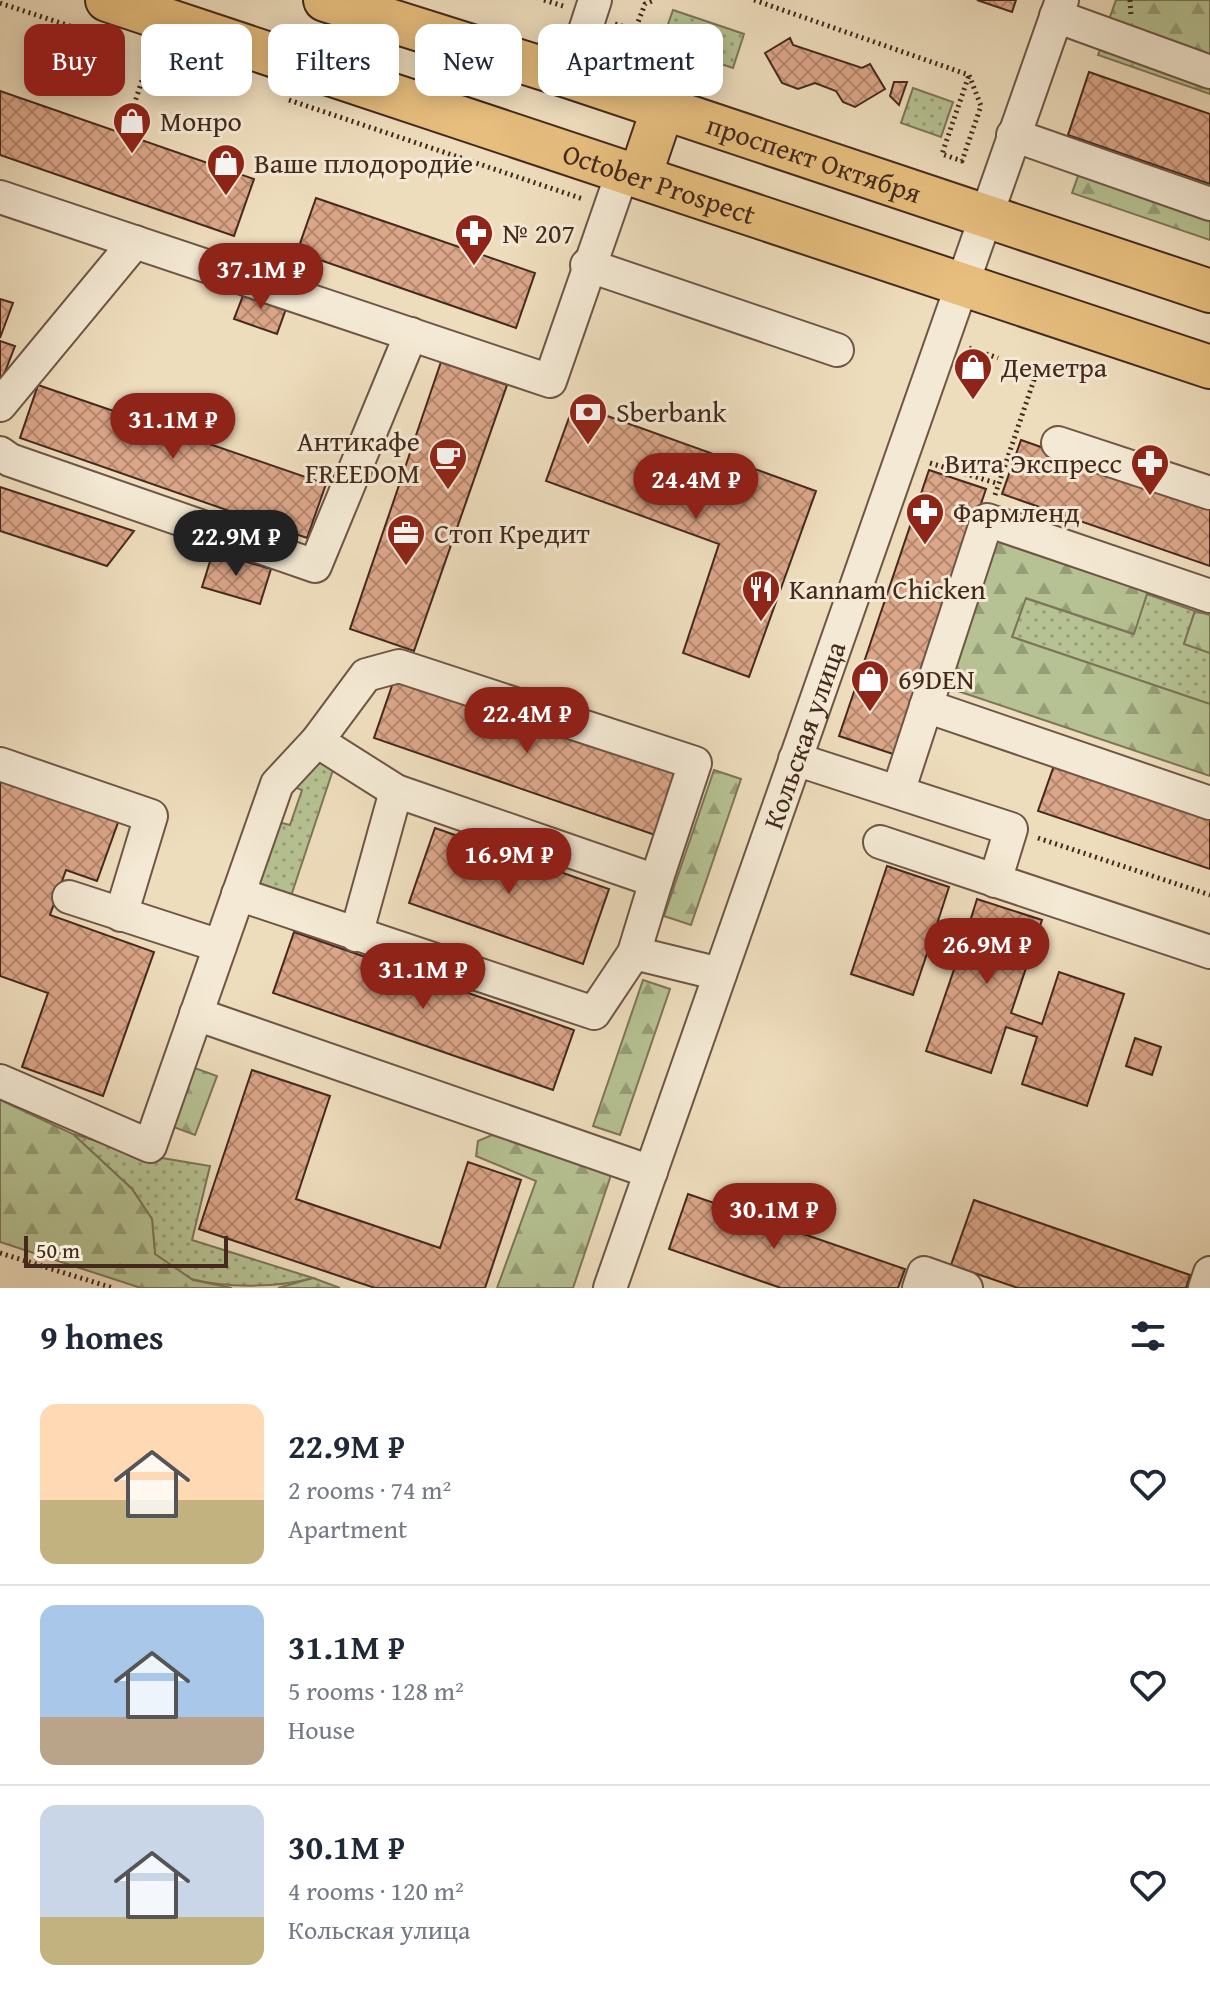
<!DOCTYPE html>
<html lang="en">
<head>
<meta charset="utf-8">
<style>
	:root { --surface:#fff; --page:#f2f2f3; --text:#1f2937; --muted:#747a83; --line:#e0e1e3; --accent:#8f2418 }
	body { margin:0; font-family:"Gentium Book Plus",serif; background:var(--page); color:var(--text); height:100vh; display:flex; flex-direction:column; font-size:30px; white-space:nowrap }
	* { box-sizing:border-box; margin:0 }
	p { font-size:26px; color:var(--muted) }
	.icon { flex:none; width:44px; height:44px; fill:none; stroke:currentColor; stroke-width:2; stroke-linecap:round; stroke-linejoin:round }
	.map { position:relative; height:1288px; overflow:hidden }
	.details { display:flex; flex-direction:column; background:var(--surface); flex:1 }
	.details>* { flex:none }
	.banner { position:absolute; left:24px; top:24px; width:800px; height:72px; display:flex; gap:16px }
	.scale { position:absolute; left:24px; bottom:20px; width:204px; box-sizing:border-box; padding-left:8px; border:4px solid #44291d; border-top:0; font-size:22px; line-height:28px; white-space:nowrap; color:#44291d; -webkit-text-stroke:6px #f4e9d4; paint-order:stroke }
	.price { position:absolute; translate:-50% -68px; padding:0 18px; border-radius:28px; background:var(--accent); color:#fff; font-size:26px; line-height:52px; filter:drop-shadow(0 2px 4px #0008) }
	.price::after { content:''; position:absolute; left:50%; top:48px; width:24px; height:18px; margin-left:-12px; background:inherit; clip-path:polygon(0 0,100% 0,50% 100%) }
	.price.selected { background:#222; color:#fff }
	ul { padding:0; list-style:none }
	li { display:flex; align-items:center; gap:24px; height:200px; padding:0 40px }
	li+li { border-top:2px solid var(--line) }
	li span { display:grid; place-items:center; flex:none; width:224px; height:160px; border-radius:16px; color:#555 }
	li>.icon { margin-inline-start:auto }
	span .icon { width:96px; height:96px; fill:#fffc; stroke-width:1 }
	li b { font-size:34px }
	h2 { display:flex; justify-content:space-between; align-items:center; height:96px; padding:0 40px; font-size:34px }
	.tag { padding:0 28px; border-radius:16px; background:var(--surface); box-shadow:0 4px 20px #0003; font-size:28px; line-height:72px }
	.tag.selected { background:var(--accent); color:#fff }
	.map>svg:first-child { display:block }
</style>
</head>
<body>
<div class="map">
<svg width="1210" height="1288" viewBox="0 0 1210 1288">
	<defs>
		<pattern id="grass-dots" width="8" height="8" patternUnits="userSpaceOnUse" patternTransform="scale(2)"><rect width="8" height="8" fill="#b6c293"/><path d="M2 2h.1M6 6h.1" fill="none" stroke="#969e77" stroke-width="1.8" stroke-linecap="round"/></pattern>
		<pattern id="forest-firs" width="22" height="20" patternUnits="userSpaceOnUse" patternTransform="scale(2)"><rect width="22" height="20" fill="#b6c293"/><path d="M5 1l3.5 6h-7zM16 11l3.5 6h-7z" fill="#969e77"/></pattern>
		<pattern id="building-cross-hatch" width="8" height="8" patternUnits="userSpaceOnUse" patternTransform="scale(2)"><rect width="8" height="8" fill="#dca689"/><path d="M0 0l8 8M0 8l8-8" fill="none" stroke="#b4876f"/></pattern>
	</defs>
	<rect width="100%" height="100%" fill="#eeddbd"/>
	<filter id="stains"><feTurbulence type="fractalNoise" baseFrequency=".0025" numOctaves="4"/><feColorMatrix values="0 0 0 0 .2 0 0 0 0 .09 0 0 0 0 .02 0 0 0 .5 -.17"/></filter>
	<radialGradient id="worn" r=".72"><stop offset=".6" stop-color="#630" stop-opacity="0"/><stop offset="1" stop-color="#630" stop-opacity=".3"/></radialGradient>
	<path fill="url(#grass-dots)" stroke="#7d7658" stroke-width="2" d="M673 10 744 34 733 68 661 44Z
		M913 88 953 102 941 137 901 123Z
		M1147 594 1195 611 1184 644 1210 653V704L1012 637 1025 598 1133 634Z
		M312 760 334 767 291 896 253 883 274 821 290 825 302 790 286 784Z
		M73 1134 144 1155 210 1166 192 1240 313 1278C277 1288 226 1288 191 1279 178 1272 166 1262 155 1254L152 1219 132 1189Z"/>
	<path fill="url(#forest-firs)" stroke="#7d7658" stroke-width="2" d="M1116 0H1210V68L1105 31Z
		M1105 38 1210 76V94L1098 55Z
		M1083 162 1210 207V240L1072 193Z
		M995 541 1145 591 1147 594 1134 634 1026 598 1012 637 1210 704V776L946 687Z
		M1195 611 1210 615V653L1184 644Z
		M714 770 741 779 691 925 664 916Z
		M643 980 670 989 620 1135 593 1126Z
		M189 1066 217 1076 195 1135 168 1125Z
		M0 1100 73 1134 132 1189 152 1219 155 1254 193 1280 232 1288H141L0 1242Z
		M492 1135 611 1175 573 1288H497L536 1181 476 1156 478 1141Z
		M313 1278 340 1288H278Z"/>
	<path fill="url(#building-cross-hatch)" stroke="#44291d" stroke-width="2" d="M977 0H1016L1012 12Z
		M790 38 793 45 862 68 870 64 885 89 855 107 843 102 836 91 815 83 798 89 782 83 765 53Z
		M1089 72 1210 114V184L1068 135Z
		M894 82H907L899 105 890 96Z
		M0 91 254 179 234 236 0 155Z
		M316 198 535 273 516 328 297 252Z
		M246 288 288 303 277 334 234 319Z
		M0 299 13 303 0 338Z
		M0 341 15 346 1 382H0Z
		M441 362 507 385 414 651 350 629Z
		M38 385 326 484 307 538 20 438Z
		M574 404 816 491 749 677 683 653 719 544 546 481Z
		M1021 440 1210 506V566L1002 494Z
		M929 470 986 489 896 755 839 736Z
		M0 487 134 531 107 566 0 531Z
		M213 552 271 569 260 604 202 587Z
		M396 674 679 772 658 836 374 738Z
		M1057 757 1210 809V869L1038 811Z
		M0 774 120 817 97 881 66 870 50 915 154 952 103 1096 22 1067 48 993 0 976Z
		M435 828 609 889 583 964 409 903Z
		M887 866 949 887 937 924 966 934 977 899 1042 920 1011 1013 1042 1024 1059 972 1124 994 1087 1106 1022 1084 1037 1037 1006 1027 991 1073 926 1051 960 952 931 942 913 995 851 974Z
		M294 932 574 1030 553 1090 273 993Z
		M1135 1038 1161 1047 1152 1075 1126 1066Z
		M252 1070 330 1096 296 1199 440 1248 468 1162 521 1180 485 1288H375L199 1229Z
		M688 1194 905 1269 898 1288H781L669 1249Z
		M974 1200 1190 1275 1186 1288H1018L951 1265Z"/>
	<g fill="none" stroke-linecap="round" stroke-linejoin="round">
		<defs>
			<g id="minor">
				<path d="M1056 16 1210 72"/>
				<path d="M570 77 595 0"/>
				<path d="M1013 135 1210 204"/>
				<path d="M0 197 550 381 623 171"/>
				<path d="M587 265 837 350"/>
				<path d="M0 405 135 242"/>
				<path d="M1058 443 1210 493"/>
				<path d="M0 453 10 460 315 566 411 334"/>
				<path d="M926 706 1210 803"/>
				<path d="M795 759 1011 829 995 881"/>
				<path d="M0 764 151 816 121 915"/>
				<path d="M898 792 987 520 1210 596"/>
				<path d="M880 842 1210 952"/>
				<path d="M238 894 594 1013 634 953 656 881 396 791 317 741"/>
				<path d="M69 897 220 946"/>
				<path d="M356 935 396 791"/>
				<path d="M634 953 720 974"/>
				<path d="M196 1014 651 1172"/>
				<path d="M0 1081 150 1146 277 784 317 741 366 675 399 666 695 763 656 881"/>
				<path id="s1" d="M610 1288 1062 0"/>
				<path d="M919 1288 924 1273 966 1288"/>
				<path d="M1205 1288 1210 1273"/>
			</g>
			<g id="major">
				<path id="s2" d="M107 0 1210 367"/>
				<path id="s3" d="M325 0 570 77 1210 291"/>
				<path d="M640 176 663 108"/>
			</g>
		</defs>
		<use href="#minor" stroke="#6e5645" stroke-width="36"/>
		<use href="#major" stroke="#44291d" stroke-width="46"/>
		<path stroke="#44291d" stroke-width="5" stroke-dasharray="2 4" stroke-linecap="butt" d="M544 0 563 6
			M754 0 969 75 981 106 962 161 942 154 969 75
			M1130 0 1131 15
			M0 3 94 34
			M615 24 635 30 645 4 654 0
			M289 100 583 199
			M132 111 151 53
			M969 348 998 358
			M930 463 999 484
			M995 495 1037 371
			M1038 838 1210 895
			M0 1253 113 1288"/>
		<use href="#minor" stroke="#f4e9d4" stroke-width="32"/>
		<use href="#major" stroke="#e7be7e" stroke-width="42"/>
	</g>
	<defs>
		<symbol id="shop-pin" viewBox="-11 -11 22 30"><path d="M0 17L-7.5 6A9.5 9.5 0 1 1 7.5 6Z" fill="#8f2418" stroke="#f4e9d4"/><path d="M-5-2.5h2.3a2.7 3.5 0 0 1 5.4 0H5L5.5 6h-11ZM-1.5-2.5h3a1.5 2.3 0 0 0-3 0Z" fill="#fff"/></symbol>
		<symbol id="pharmacy-pin" viewBox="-11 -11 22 30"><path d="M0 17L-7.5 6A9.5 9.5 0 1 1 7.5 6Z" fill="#8f2418" stroke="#f4e9d4"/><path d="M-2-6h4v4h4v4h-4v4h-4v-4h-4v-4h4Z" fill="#fff"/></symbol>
		<symbol id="bank-pin" viewBox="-11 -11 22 30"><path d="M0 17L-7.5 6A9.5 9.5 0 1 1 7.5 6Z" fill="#8f2418" stroke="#f4e9d4"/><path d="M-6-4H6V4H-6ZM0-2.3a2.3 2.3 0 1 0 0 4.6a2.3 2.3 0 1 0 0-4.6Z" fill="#fff"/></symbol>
		<symbol id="cafe-pin" viewBox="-11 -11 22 30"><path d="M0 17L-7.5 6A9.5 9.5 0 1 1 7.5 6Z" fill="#8f2418" stroke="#f4e9d4"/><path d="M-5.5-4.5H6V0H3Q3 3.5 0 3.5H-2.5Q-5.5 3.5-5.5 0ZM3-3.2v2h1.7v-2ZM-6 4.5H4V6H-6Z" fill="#fff"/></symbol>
		<symbol id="office-pin" viewBox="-11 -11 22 30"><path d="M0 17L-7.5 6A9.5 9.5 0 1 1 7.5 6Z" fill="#8f2418" stroke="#f4e9d4"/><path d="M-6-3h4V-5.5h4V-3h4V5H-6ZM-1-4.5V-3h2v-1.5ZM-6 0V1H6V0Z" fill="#fff"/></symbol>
		<symbol id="restaurant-pin" viewBox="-11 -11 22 30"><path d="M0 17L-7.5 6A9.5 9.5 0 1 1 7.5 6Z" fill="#8f2418" stroke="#f4e9d4"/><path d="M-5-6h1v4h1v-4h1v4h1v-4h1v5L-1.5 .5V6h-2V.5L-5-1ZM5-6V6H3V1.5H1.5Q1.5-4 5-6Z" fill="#fff"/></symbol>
	</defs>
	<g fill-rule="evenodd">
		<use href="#shop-pin" x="110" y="99" width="44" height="60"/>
		<use href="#shop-pin" x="204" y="141" width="44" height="60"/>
		<use href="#pharmacy-pin" x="452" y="211" width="44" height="60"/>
		<use href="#shop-pin" x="951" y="345" width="44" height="60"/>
		<use href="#bank-pin" x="566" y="390" width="44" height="60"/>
		<use href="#cafe-pin" x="426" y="435" width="44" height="60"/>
		<use href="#pharmacy-pin" x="1128" y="441" width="44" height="60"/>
		<use href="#pharmacy-pin" x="903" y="490" width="44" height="60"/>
		<use href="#office-pin" x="384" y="511" width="44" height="60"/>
		<use href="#restaurant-pin" x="739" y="567" width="44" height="60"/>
		<use href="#shop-pin" x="848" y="657" width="44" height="60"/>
	</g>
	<g text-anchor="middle" stroke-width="6" stroke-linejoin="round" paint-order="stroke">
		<g font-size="28" fill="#44291d" stroke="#f4e9d4" text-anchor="start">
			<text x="160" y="131">Монро</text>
			<text x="254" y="173">Ваше плодородие</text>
			<text x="502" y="243">№ 207</text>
			<text x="1001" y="377">Деметра</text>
			<text x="616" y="422">Sberbank</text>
			<text x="420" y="451" text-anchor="end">Антикафе<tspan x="420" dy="32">FREEDOM</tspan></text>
			<text x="1122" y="473" text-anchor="end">Вита Экспресс</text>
			<text x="953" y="522">Фармленд</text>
			<text x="434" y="543">Стоп Кредит</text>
			<text x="789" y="599">Kannam Chicken</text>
			<text x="898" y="689">69DEN</text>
		</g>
		<g font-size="28" fill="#44291d" stroke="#f4e9d4">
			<text dy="10" stroke="none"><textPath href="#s3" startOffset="514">проспект Октября</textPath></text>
			<text dy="10" stroke="none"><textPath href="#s2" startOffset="582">October Prospect</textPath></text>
			<text dy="10" stroke="none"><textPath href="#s1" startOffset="586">Кольская улица</textPath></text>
		</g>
	</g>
	<rect width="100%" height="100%" filter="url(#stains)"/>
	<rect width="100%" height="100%" fill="url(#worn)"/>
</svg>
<div class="scale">50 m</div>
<b class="price" style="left:261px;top:311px">37.1M ₽</b>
<b class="price" style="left:173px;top:461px">31.1M ₽</b>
<b class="price" style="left:696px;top:521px">24.4M ₽</b>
<b class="price selected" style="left:236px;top:578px">22.9M ₽</b>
<b class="price" style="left:527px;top:755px">22.4M ₽</b>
<b class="price" style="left:509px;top:896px">16.9M ₽</b>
<b class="price" style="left:987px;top:986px">26.9M ₽</b>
<b class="price" style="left:423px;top:1011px">31.1M ₽</b>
<b class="price" style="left:774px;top:1251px">30.1M ₽</b>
<div class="banner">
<a class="tag selected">Buy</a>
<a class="tag">Rent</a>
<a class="tag">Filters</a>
<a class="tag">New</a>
<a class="tag">Apartment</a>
</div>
</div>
<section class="details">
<h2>9 homes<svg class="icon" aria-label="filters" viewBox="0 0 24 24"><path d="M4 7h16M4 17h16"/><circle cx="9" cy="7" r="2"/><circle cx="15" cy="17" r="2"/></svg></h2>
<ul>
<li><span style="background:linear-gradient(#ffd9b3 60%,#c2b280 0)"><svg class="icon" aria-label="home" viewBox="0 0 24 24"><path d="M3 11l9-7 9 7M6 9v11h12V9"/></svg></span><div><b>22.9M ₽</b><p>2 rooms · 74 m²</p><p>Apartment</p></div><svg class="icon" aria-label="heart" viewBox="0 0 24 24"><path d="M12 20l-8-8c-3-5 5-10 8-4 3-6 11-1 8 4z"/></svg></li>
<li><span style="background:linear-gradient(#a9c7e8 70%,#b9a48a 0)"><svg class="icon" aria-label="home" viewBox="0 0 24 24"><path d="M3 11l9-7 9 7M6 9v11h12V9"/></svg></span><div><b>31.1M ₽</b><p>5 rooms · 128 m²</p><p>House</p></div><svg class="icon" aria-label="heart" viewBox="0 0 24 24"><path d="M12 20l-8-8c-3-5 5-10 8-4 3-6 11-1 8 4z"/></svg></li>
<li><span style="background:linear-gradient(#c9d6e8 70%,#c2b280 0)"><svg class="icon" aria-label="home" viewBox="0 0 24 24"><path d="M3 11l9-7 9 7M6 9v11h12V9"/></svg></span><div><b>30.1M ₽</b><p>4 rooms · 120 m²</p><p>Кольская улица</p></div><svg class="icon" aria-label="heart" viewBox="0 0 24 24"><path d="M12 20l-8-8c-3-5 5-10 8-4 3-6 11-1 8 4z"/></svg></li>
</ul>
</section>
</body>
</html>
